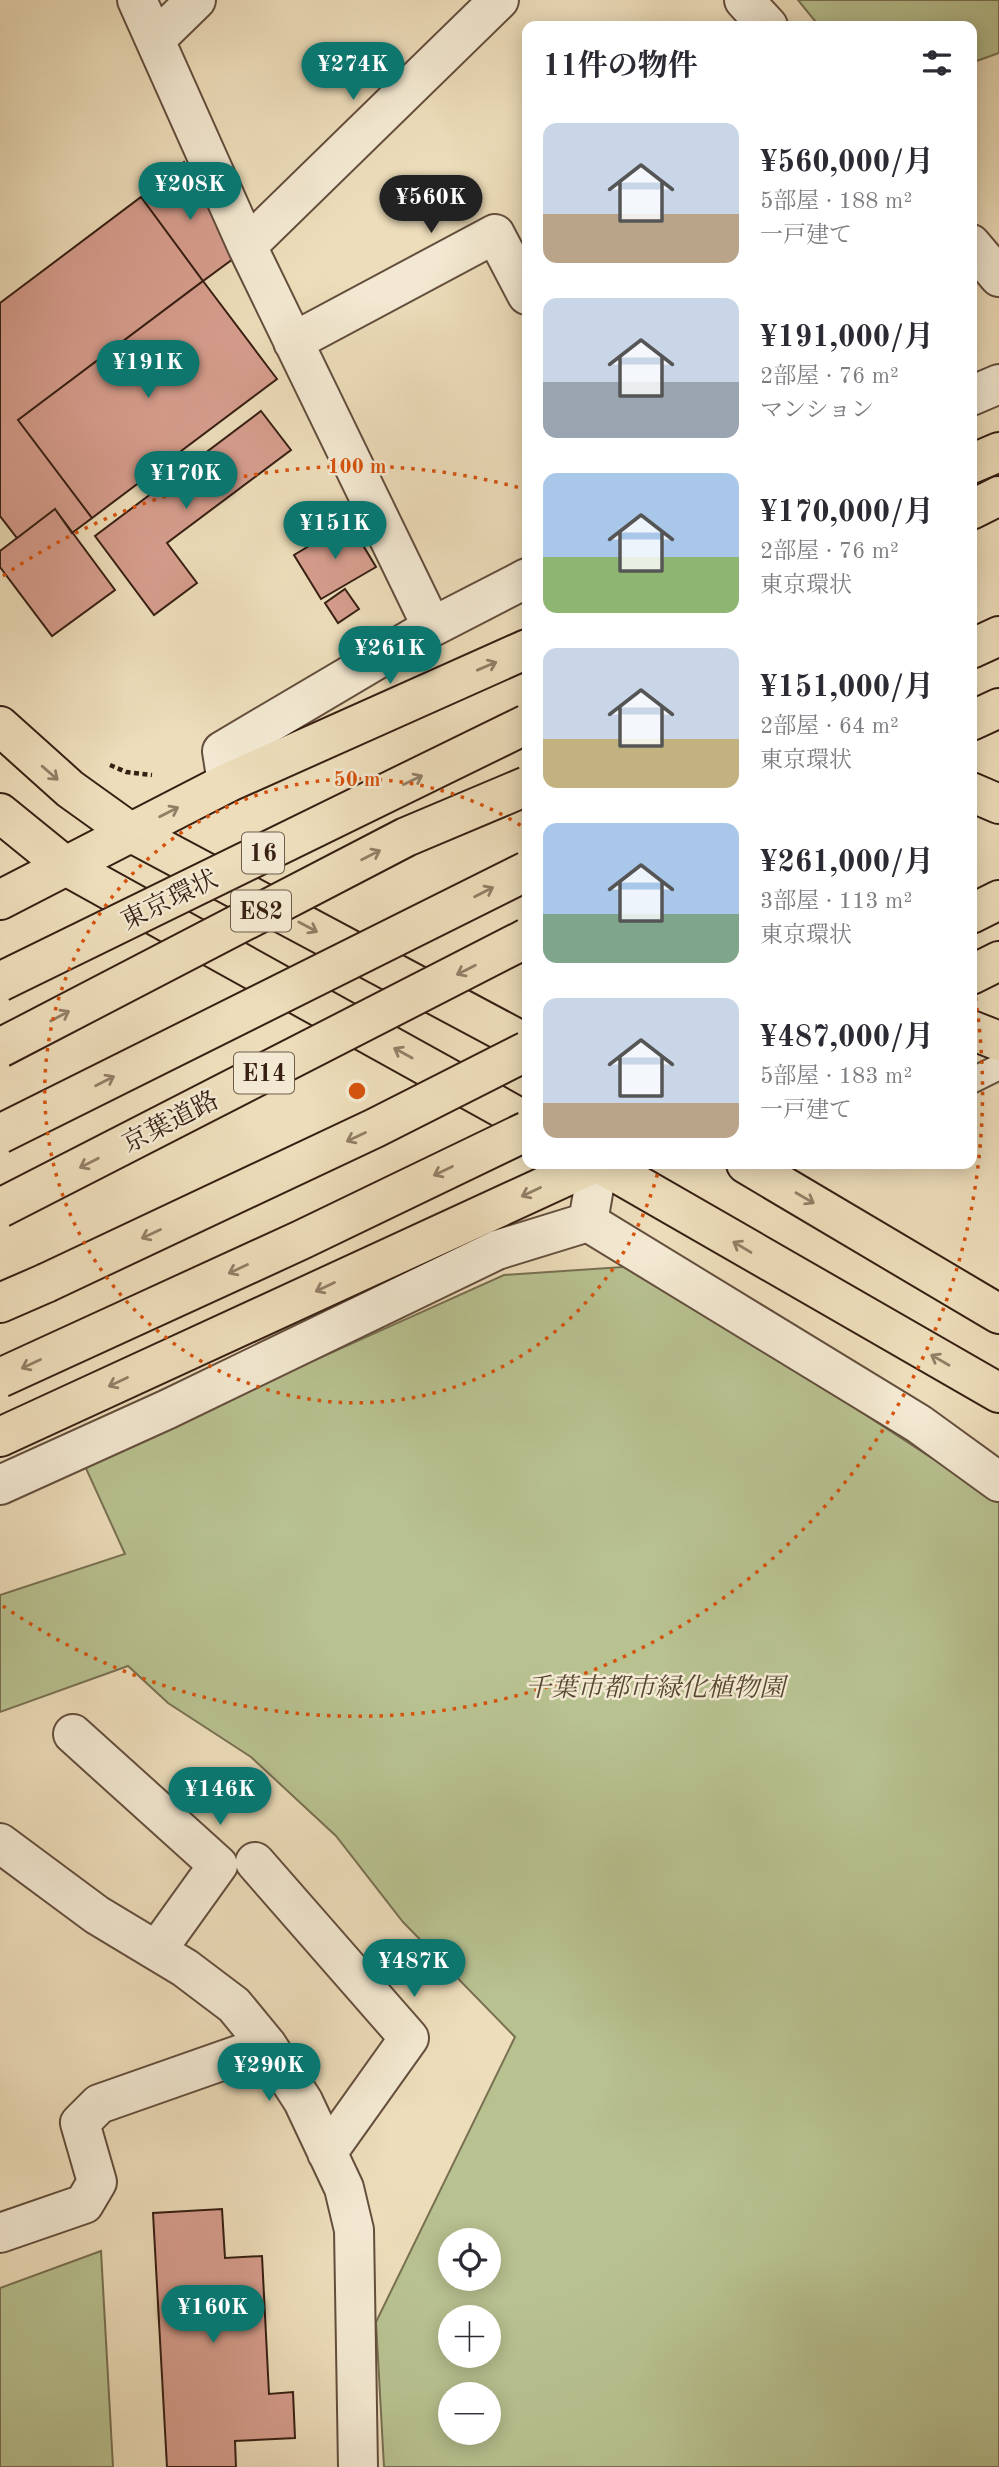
<!DOCTYPE html>
<html lang="ja">
<head>
<meta charset="utf-8">
<style>
	:root { --surface:#fff; --page:#f2f2f3; --text:#2b2b33; --muted:#7c7c81; --accent:#0f766e }
	body { margin:0; font-family:"Old Standard TT","Noto Serif JP",serif; background:var(--page); color:var(--text); height:100vh; display:flex; flex-direction:column; font-size:26px; white-space:nowrap }
	* { box-sizing:border-box; margin:0 }
	p { font-size:23px; color:var(--muted) }
	.icon { flex:none; width:38px; height:38px; fill:none; stroke:currentColor; stroke-width:2; stroke-linecap:round; stroke-linejoin:round }
	.map { position:relative; flex:1; overflow:hidden }
	.details { position:absolute; left:522px; top:21px; width:455px; height:1148px; display:flex; flex-direction:column; background:var(--surface); border-radius:14px; box-shadow:0 4px 18px #0003 }
	.details>* { flex:none }
	.controls { position:absolute; left:438px; top:2228px; display:grid; gap:14px }
	.controls a { display:grid; place-items:center; width:63px; height:63px; border-radius:50%; background:var(--surface); box-shadow:0 4px 18px #0003; font-size:35px }
	.price { position:absolute; translate:-50% -60px; padding:0 16px; border-radius:24px; background:var(--accent); color:#fff; font-size:23px; line-height:46px; filter:drop-shadow(0 2px 4px #0008) }
	.price::after { content:''; position:absolute; left:50%; top:42px; width:21px; height:16px; margin-left:-10px; background:inherit; clip-path:polygon(0 0,100% 0,50% 100%) }
	.price.active { background:#222; color:#fff }
	ul { padding:0; list-style:none }
	li { display:flex; align-items:center; gap:21px; height:175px; padding:0 21px }
	li span { display:grid; place-items:center; flex:none; width:196px; height:140px; border-radius:14px; color:#555 }
	li>.icon { margin-inline-start:auto }
	span .icon { width:84px; height:84px; fill:#fffc; stroke-width:1 }
	li b { font-size:30px }
	h2 { display:flex; justify-content:space-between; align-items:center; height:84px; padding:0 21px; font-size:30px }
	.map>svg:first-child { display:block }
</style>
</head>
<body>
<div class="map">
<svg width="999" height="2467" viewBox="0 0 999 2467">
	<rect width="100%" height="100%" fill="#edddba"/>
	<filter id="stains"><feTurbulence type="fractalNoise" baseFrequency=".00286" numOctaves="4"/><feColorMatrix values="0 0 0 0 .2 0 0 0 0 .09 0 0 0 0 .02 0 0 0 .5 -.17"/></filter>
	<radialGradient id="worn" r=".72"><stop offset=".6" stop-color="#630" stop-opacity="0"/><stop offset="1" stop-color="#630" stop-opacity=".3"/></radialGradient>
	<path fill="#b8c190" stroke="#787052" stroke-width="2" fill-rule="evenodd" d="M798 0H999V53L971 63V26H819Z
		M638 1266 999 1502V2467H384L376 2322 515 2037 403 1922 336 1836 251 1757 168 1703 128 1666 0 1712V1595L125 1554 84 1464 504 1275ZM450 2240H488V2278H450ZM450 2317H488V2356H450ZM450 2394H488V2432H450Z
		M101 2251 113 2467H0V2288Z"/>
	<path fill="#d69d8d" stroke="#371f13" stroke-width="2" d="M184 162 237 256 203 281 141 197Z
		M141 197 203 281 18 420 92 518 72 533 55 509 17 538 0 516V303Z
		M203 281 277 379 92 518 18 420Z
		M261 411 291 450 167 543 197 583 154 615 95 536Z
		M55 509 115 590 52 636 0 567V551Z
		M349 522 376 567 321 599 294 555Z
		M345 589 359 609 338 623 325 603Z
		M222 2209 225 2258 262 2256 269 2394 293 2392 295 2438 235 2441 236 2467H167L153 2213Z"/>
	<g fill="none" stroke-linecap="round" stroke-linejoin="round">
		<defs>
			<path id="lane" d="M971 1081 999 1067"/>
			<path id="street" d="M137 0 247 246 432 627
				M744 0 768 26
				M156 39 196 0
				M971 244 999 277
				M247 246 499 0
				M293 342 495 234 527 295
				M971 396 999 384
				M227 783 222 751 432 627 527 578
				M588 1222 598 1164
				M0 1485 168 1409 497 1250 588 1222 919 1424 999 1482
				M73 1734 218 1865 157 1950
				M0 1843 97 1915 185 1968 234 2005 267 2045 303 2101 344 2188 354 2230 358 2467
				M255 1862 409 2038 327 2153
				M0 2233 84 2204 97 2182 80 2123 99 2104 267 2045"/>
			<path id="highway" d="M971 464 999 452
				M971 510 999 496
				M971 649 999 636
				M971 721 999 708
				M0 726 70 789 130 832 527 1044
				M971 792 999 804
				M0 813 64 865 527 1122
				M0 900 227 783 527 649
				M971 914 999 900
				M971 975 999 961
				M971 1030 999 1041
				M601 1164 999 1393
				M746 1164 999 1314
				M0 1303 46 1283
				M0 1437 593 1164"/>
		</defs>
		<use href="#lane" stroke="#644e3d" stroke-width="28"/>
		<use href="#street" stroke="#644e3d" stroke-width="42"/>
		<use href="#highway" stroke="#371f13" stroke-width="42"/>
		<path stroke="#371f13" stroke-width="4.5" stroke-dasharray="5 3.5" stroke-linecap="butt" d="M110 765 126 772 152 775"/>
		<use href="#lane" stroke="#f3e9d2" stroke-width="24"/>
		<use href="#street" stroke="#f3e9d2" stroke-width="38"/>
		<use href="#highway" stroke="#edddba" stroke-width="38"/>
		<defs>
			<path id="highway-bridge" d="M0 982 527 724
				M0 1048 406 837 527 786
				M0 1134 527 871
				M0 1208 527 938
				M46 1283 375 1128 527 1051
				M0 1378 301 1240 527 1131"/>
		</defs>
		<use href="#highway-bridge" stroke="#371f13" stroke-width="42" stroke-linecap="butt"/>
		<use href="#highway-bridge" stroke="#edddba" stroke-width="38"/>
	</g>
	<defs><path id="oneway-shaft" d="M-6 0H5M1.5-3L5.5 0L1.5 3" fill="none" stroke-width="1.6" stroke-linecap="round" stroke-linejoin="round" transform="scale(1.75)"/></defs>
	<g stroke="#927e66">
		<use href="#oneway-shaft" transform="translate(487 666) rotate(-23)"/>
		<use href="#oneway-shaft" transform="translate(50 773) rotate(41)"/>
		<use href="#oneway-shaft" transform="translate(413 780) rotate(-26)"/>
		<use href="#oneway-shaft" transform="translate(169 812) rotate(-27)"/>
		<use href="#oneway-shaft" transform="translate(371 855) rotate(-27)"/>
		<use href="#oneway-shaft" transform="translate(484 892) rotate(-27)"/>
		<use href="#oneway-shaft" transform="translate(308 927) rotate(28)"/>
		<use href="#oneway-shaft" transform="translate(466 970) rotate(153)"/>
		<use href="#oneway-shaft" transform="translate(60 1016) rotate(-28)"/>
		<use href="#oneway-shaft" transform="translate(403 1053) rotate(-151)"/>
		<use href="#oneway-shaft" transform="translate(105 1081) rotate(-27)"/>
		<use href="#oneway-shaft" transform="translate(356 1137) rotate(155)"/>
		<use href="#oneway-shaft" transform="translate(89 1163) rotate(153)"/>
		<use href="#oneway-shaft" transform="translate(443 1171) rotate(154)"/>
		<use href="#oneway-shaft" transform="translate(531 1192) rotate(155)"/>
		<use href="#oneway-shaft" transform="translate(805 1198) rotate(30)"/>
		<use href="#oneway-shaft" transform="translate(151 1234) rotate(155)"/>
		<use href="#oneway-shaft" transform="translate(742 1247) rotate(-149)"/>
		<use href="#oneway-shaft" transform="translate(238 1269) rotate(155)"/>
		<use href="#oneway-shaft" transform="translate(325 1287) rotate(155)"/>
		<use href="#oneway-shaft" transform="translate(940 1360) rotate(-150)"/>
		<use href="#oneway-shaft" transform="translate(31 1364) rotate(155)"/>
		<use href="#oneway-shaft" transform="translate(118 1382) rotate(155)"/>
	</g>
	<g fill="none" stroke="#d6530d" stroke-width="3.5" stroke-dasharray="3.5 7">
		<path d="M660 1164A312 312 0 1 1 525 828"/>
		<path d="M3 576A625 625 0 0 1 524 489M972 977A625 625 0 0 1 3 1606"/>
	</g>
	<g text-anchor="middle" stroke-width="5" stroke-linejoin="round" paint-order="stroke">
		<g fill="#f3e9d2" stroke="#6f5c4c" stroke-width="2">
			<rect x="242" y="832.5" width="42" height="41" rx="5"/>
			<rect x="231" y="890.5" width="60" height="41" rx="5"/>
			<rect x="234" y="1052.5" width="60" height="41" rx="5"/>
		</g>
		<g font-size="24" font-weight="bold" fill="#371f13">
			<text x="263" y="861">16</text>
			<text x="261" y="919">E82</text>
			<text x="264" y="1081">E14</text>
		</g>
		<g font-size="26" fill="#371f13" stroke="#f3e9d2">
			<text transform="translate(169 899) rotate(-26)" y="9">東京環状</text>
			<text transform="translate(170 1121) rotate(-27)" y="9">京葉道路</text>
		</g>
		<g font-size="26" font-style="italic" fill="#574832" stroke="#f3e9d2">
			<text x="655" y="1696">千葉市都市緑化植物園</text>
		</g>
	</g>
	<circle cx="357" cy="1091" r="10" fill="#d6530d" stroke="#f3e9d2" stroke-width="3.5"/>
	<g font-size="21" text-anchor="middle" font-weight="bold" fill="#d6530d" stroke="#f3e9d2" stroke-width="5" stroke-linejoin="round" paint-order="stroke">
		<text x="357" y="473">100 m</text>
		<text x="357" y="786">50 m</text>
	</g>
	<rect width="100%" height="100%" filter="url(#stains)"/>
	<rect width="100%" height="100%" fill="url(#worn)"/>
</svg>
<div class="controls">
<a><svg class="icon" aria-label="locate" viewBox="0 0 24 24"><circle cx="12" cy="12" r="6"/><path d="M12 2v4M12 18v4M2 12h4M18 12h4"/></svg></a>
<a>+</a>
<a>−</a>
</div>
<b class="price" style="left:353px;top:102px">¥274K</b>
<b class="price" style="left:190px;top:222px">¥208K</b>
<b class="price active" style="left:431px;top:235px">¥560K</b>
<b class="price" style="left:148px;top:400px">¥191K</b>
<b class="price" style="left:186px;top:511px">¥170K</b>
<b class="price" style="left:335px;top:561px">¥151K</b>
<b class="price" style="left:390px;top:686px">¥261K</b>
<b class="price" style="left:220px;top:1827px">¥146K</b>
<b class="price" style="left:414px;top:1999px">¥487K</b>
<b class="price" style="left:269px;top:2103px">¥290K</b>
<b class="price" style="left:213px;top:2345px">¥160K</b>
<section class="details">
<h2>11件の物件<svg class="icon" aria-label="filters" viewBox="0 0 24 24"><path d="M4 7h16M4 17h16"/><circle cx="9" cy="7" r="2"/><circle cx="15" cy="17" r="2"/></svg></h2>
<ul>
<li><span style="background:linear-gradient(#c9d6e8 65%,#b9a48a 0)"><svg class="icon" aria-label="home" viewBox="0 0 24 24"><path d="M3 11l9-7 9 7M6 9v11h12V9"/></svg></span><div><b>¥560,000/月</b><p>5部屋 · 188 m²</p><p>一戸建て</p></div></li>
<li><span style="background:linear-gradient(#c9d6e8 60%,#9aa5b1 0)"><svg class="icon" aria-label="home" viewBox="0 0 24 24"><path d="M3 11l9-7 9 7M6 9v11h12V9"/></svg></span><div><b>¥191,000/月</b><p>2部屋 · 76 m²</p><p>マンション</p></div></li>
<li><span style="background:linear-gradient(#a9c7e8 60%,#8fb573 0)"><svg class="icon" aria-label="home" viewBox="0 0 24 24"><path d="M3 11l9-7 9 7M6 9v11h12V9"/></svg></span><div><b>¥170,000/月</b><p>2部屋 · 76 m²</p><p>東京環状</p></div></li>
<li><span style="background:linear-gradient(#c9d6e8 65%,#c2b280 0)"><svg class="icon" aria-label="home" viewBox="0 0 24 24"><path d="M3 11l9-7 9 7M6 9v11h12V9"/></svg></span><div><b>¥151,000/月</b><p>2部屋 · 64 m²</p><p>東京環状</p></div></li>
<li><span style="background:linear-gradient(#a9c7e8 65%,#7fa58c 0)"><svg class="icon" aria-label="home" viewBox="0 0 24 24"><path d="M3 11l9-7 9 7M6 9v11h12V9"/></svg></span><div><b>¥261,000/月</b><p>3部屋 · 113 m²</p><p>東京環状</p></div></li>
<li><span style="background:linear-gradient(#c9d6e8 75%,#b9a48a 0)"><svg class="icon" aria-label="home" viewBox="0 0 24 24"><path d="M3 11l9-7 9 7M6 9v11h12V9"/></svg></span><div><b>¥487,000/月</b><p>5部屋 · 183 m²</p><p>一戸建て</p></div></li>
</ul>
</section>
</div>
</body>
</html>
